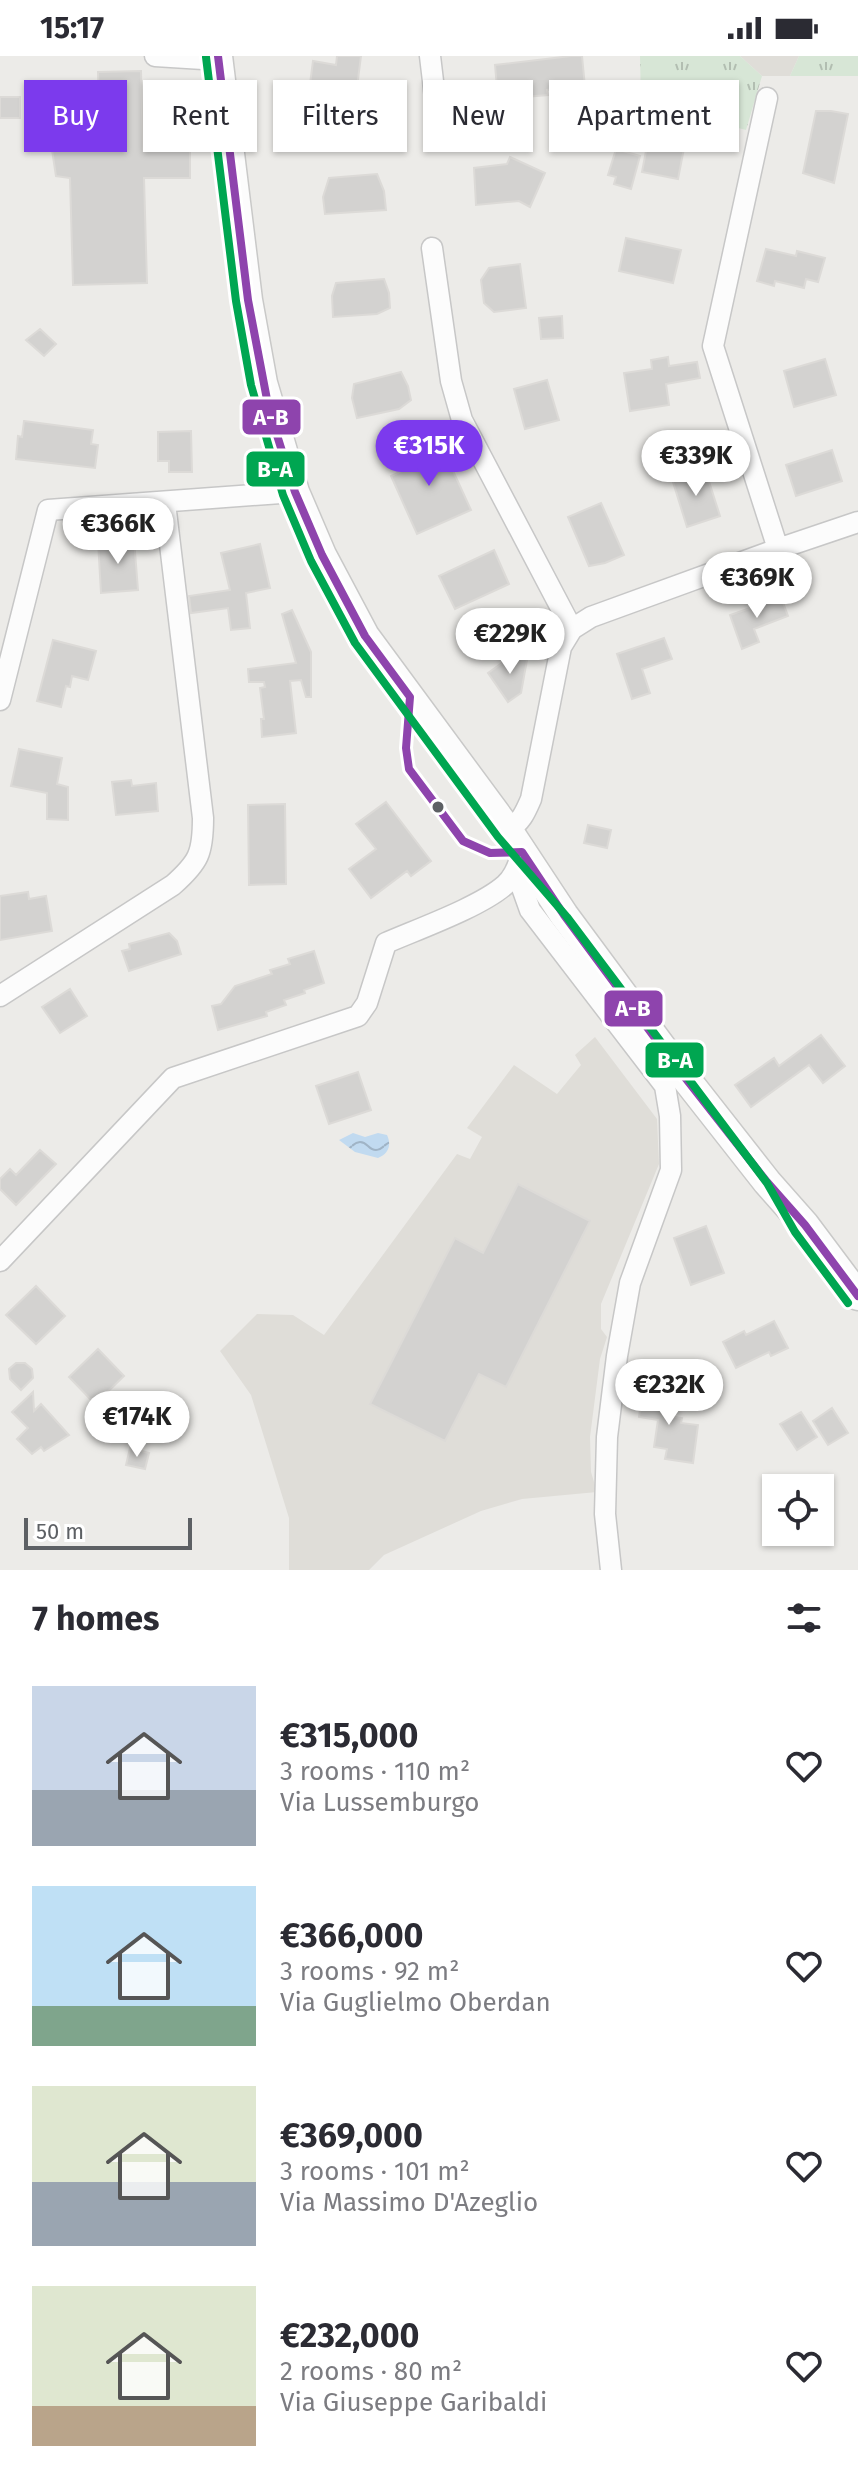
<!DOCTYPE html>
<html lang="en">
<head>
<meta charset="utf-8">
<style>
	:root { --surface:#fff; --page:#f7f7f7; --text:#2b2b33; --muted:#7c7c81; --accent:#7c3aed }
	body { margin:0; font-family:"Fira Sans",sans-serif; background:var(--page); color:var(--text); height:100vh; display:flex; flex-direction:column; font-size:30px; white-space:nowrap }
	* { box-sizing:border-box; margin:0 }
	p { font-size:26px; color:var(--muted) }
	.icon { flex:none; width:44px; height:44px; fill:none; stroke:currentColor; stroke-width:2; stroke-linecap:round; stroke-linejoin:round }
	.map { position:relative; height:1514px; overflow:hidden }
	.side { display:flex; flex-direction:column; background:var(--surface); flex:1 }
	.side>* { flex:none }
	.banner { position:absolute; left:24px; top:24px; width:810px; height:72px; display:flex; gap:16px }
	.fabs { position:absolute; left:762px; top:1418px; display:grid; gap:16px }
	.fabs a { display:grid; place-items:center; width:72px; height:72px; border-radius:0px; background:var(--surface); box-shadow:0 2px 6px #0004; font-size:40px }
	.scale { position:absolute; left:24px; bottom:20px; width:168px; box-sizing:border-box; padding-left:8px; border:4px solid #5d6064; border-top:0; font-size:22px; line-height:28px; white-space:nowrap; color:#5d6064; -webkit-text-stroke:6px #fff; paint-order:stroke }
	.price { position:absolute; translate:-50% -68px; padding:0 18px; border-radius:28px; background:#fff; color:#222; font-size:26px; line-height:52px; filter:drop-shadow(0 2px 4px #0008) }
	.price::after { content:''; position:absolute; left:50%; top:48px; width:24px; height:18px; margin-left:-12px; background:inherit; clip-path:polygon(0 0,100% 0,50% 100%) }
	.price.current { background:var(--accent); color:#fff }
	ul { padding:0; list-style:none }
	li { display:flex; align-items:center; gap:24px; height:200px; padding:0 32px }
	li span { display:grid; place-items:center; flex:none; width:224px; height:160px; border-radius:0px; color:#555 }
	li>.icon { margin-inline-start:auto }
	span .icon { width:96px; height:96px; fill:#fffc; stroke-width:1 }
	li b { font-size:34px }
	h2 { display:flex; justify-content:space-between; align-items:center; height:96px; padding:0 32px; font-size:34px }
	.chip { padding:0 28px; border-radius:0px; background:var(--surface); box-shadow:0 2px 6px #0004; font-size:28px; line-height:72px }
	.chip.current { background:var(--accent); color:#fff }
	.status { display:flex; justify-content:space-between; align-items:center; height:56px; padding:0 40px; background:var(--surface); direction:ltr }
	.status svg { height:22px; fill:currentColor }
	.map>svg:first-child { display:block }
</style>
</head>
<body>
<div class="status"><b>15:17</b><svg viewBox="0 0 49 12"><path d="M0 12V9h3v3zM5 12V6h3v6zM10 12V3h3v9zM15 12V0h3v12zM26 1h20v11H26zM47 4h2v5h-2z"/></svg></div>
<div class="map">
<svg width="858" height="1514" viewBox="0 0 858 1514">
	<defs>
		<pattern id="grass-tufts" width="24" height="20" patternUnits="userSpaceOnUse" patternTransform="scale(2)"><rect width="24" height="20" fill="#d7e6d6"/><path d="M3 7l-1-3M5 7V3M7 7l1-3M15 17l-1-3M17 17v-4M19 17l1-3" fill="none" stroke="#b2beb1"/></pattern>
		<pattern id="water-waves" width="16" height="10" patternUnits="userSpaceOnUse" patternTransform="scale(2)"><rect width="16" height="10" fill="#c1daf0"/><path d="M0 5q4-4 8 0t8 0" fill="none" stroke="#a0b4c6"/></pattern>
	</defs>
	<rect width="100%" height="100%" fill="#ecebe8"/>
	<path fill="#dfddd8" d="M740 0H799L790 20H762Z
		M595 981 657 1063 659 1108 601 1248V1273L607 1281 600 1303 590 1381 591 1416 597 1436 522 1443 481 1455 384 1499 369 1514H289V1462L251 1339 220 1295 257 1258 293 1259 324 1279 457 1098 470 1103 482 1081 467 1072 514 1009 557 1038 581 1009 575 999Z"/>
	<path fill="url(#grass-tufts)" d="M640 0H740L762 20 746 74 641 47Z
		M799 0H858V20H790Z"/>
	<path fill="url(#water-waves)" d="M481 38 484 77 463 78 460 40Z
		M353 1077 365 1081 378 1077 387 1079C392 1090 388 1098 378 1102L355 1096 339 1084Z"/>
	<path fill="#d3d2d0" stroke="#dcdad7" stroke-width="2" d="M337 0H361L357 31 336 28 332 54 307 51 313 5 336 9Z
		M571 0H582L585 31 547 34 548 39 498 43 495 9Z
		M141 15 143 95H190V122H144L147 227 73 229 70 122 56 120 52 94 100 86 98 16Z
		M604 29 606 50 587 51 585 31Z
		M0 41H20V62H0Z
		M816 55H831L848 58 834 127 803 117Z
		M650 74 686 82 678 123 642 116Z
		M616 93 640 100 631 133 614 128 616 121 608 119Z
		M510 101 545 117 530 151 519 145 476 149 474 112 507 108Z
		M377 118 384 135 386 154 325 158 323 141 329 122Z
		M626 182 681 194 673 227 619 215Z
		M766 193 796 200 797 195 825 202 818 226 806 223 804 232 775 225 774 230 757 225Z
		M520 208 526 252 494 256 484 247 481 224 489 212Z
		M384 223 389 237 390 252 377 258 333 261 332 240 336 227Z
		M562 260 563 282 541 283 539 262Z
		M40 273 56 288 44 300 26 284Z
		M668 301 669 310 697 306 700 322 666 328 669 349 630 355 624 317 652 313 651 304Z
		M825 303 836 339 794 351 784 315Z
		M401 316 408 330 411 344 399 353 357 362 352 342 354 328Z
		M547 324 559 364 525 373 514 333Z
		M24 365 93 374 91 388 98 389 95 412 16 403 18 380 22 381Z
		M191 375 192 416H169V405H158V376Z
		M428 388 434 400 444 395 471 454 417 478 391 420 402 415 394 398Z
		M832 394 842 425 796 440 786 409Z
		M705 413 720 460 687 471 672 423Z
		M601 447 624 499 605 507 589 510 568 461Z
		M134 483 138 534 101 537 98 485Z
		M260 488 270 532 246 537 250 572 231 574 228 552 191 557 189 540 230 534 221 497Z
		M494 494 509 528 455 553 439 520Z
		M781 541 788 560 754 573 759 586 742 593 730 559Z
		M292 554 311 596V641H306L301 624 290 625 296 677 262 681 261 663H264L260 632 265 631 264 626H249L248 613 296 607 282 558Z
		M664 582 672 603 642 613 650 637 632 643 617 598Z
		M53 584 96 595 88 624 72 620 70 631 66 630 61 651 37 645Z
		M516 597 527 604 521 637 508 646 488 617Z
		M19 693 62 702 57 728 68 731V764L47 763V737L11 730Z
		M131 724 132 730 156 727 158 755 116 759 112 726Z
		M386 746 431 805 411 820 407 815 371 842 349 813 376 793 356 768Z
		M285 748 286 828 249 829 248 749Z
		M588 769 611 774 607 792 584 787Z
		M28 836 29 843 46 840 52 875 0 884V840Z
		M169 877 177 885 181 898 129 915 122 895 130 893 129 888Z
		M314 895 324 927 304 934 305 937 284 944 286 949 266 956 267 960 218 974 212 950 221 948 235 930 272 918 270 914 290 908 288 903Z
		M70 933 87 960 60 977 42 951Z
		M821 979 845 1010 823 1027 809 1009 751 1051 735 1029 774 1002 779 1010Z
		M358 1016 371 1054 329 1068 316 1030Z
		M40 1094 56 1108 16 1149 0 1133V1123L10 1113 16 1119Z
		M518 1128 590 1165 506 1331 479 1318 445 1385 370 1348 455 1182 483 1197Z
		M706 1170 724 1217 691 1229 674 1182Z
		M36 1230 65 1260 36 1288 6 1259Z
		M774 1265 788 1292 771 1300 769 1296 736 1312 723 1286 744 1275 746 1279Z
		M98 1293 124 1320 95 1348 69 1321Z
		M16 1307H25L32 1313 33 1322 21 1334 10 1323 9 1313Z
		M643 1332 670 1335 667 1360 682 1362 681 1367 698 1369 693 1407 665 1403 667 1393 654 1391 658 1364 639 1361Z
		M33 1336 34 1355 41 1348 69 1379 44 1395 41 1391 32 1398 17 1383 28 1372 12 1356Z
		M832 1352 848 1377 828 1389 813 1365Z
		M801 1356 817 1381 797 1394 780 1368Z
		M130 1392 149 1397 145 1413 126 1409Z"/>
	<g fill="none" stroke-linecap="round" stroke-linejoin="round">
		<defs>
			<path id="minor" d="M155 0 219 4
				M430 0 438 67
				M767 42 713 290 778 493
				M432 192 451 325 462 364 572 573
				M0 644 48 454 295 436
				M508 774C521 766 525 757 531 743L561 591 572 573 591 561 778 493 858 466
				M516 815 530 854 665 1030
				M0 940 173 829C199 806 203 797 203 762L165 447
				M0 1205 173 1022 358 960 367 947 386 887C418 873 480 851 505 829 515 820 519 808 522 796
				M611 1514 605 1458 607 1381 617 1300 630 1227 671 1114 670 1060 665 1030 672 1005"/>
			<path id="secondary" d="M218 0 248 244 263 327 295 436 322 499 365 580 508 774 564 859 672 1005 767 1126 805 1169 858 1240"/>
		</defs>
		<use href="#minor" stroke="#c7c7c7" stroke-width="23"/>
		<use href="#secondary" stroke="#c9c9c8" stroke-width="31"/>
		<use href="#minor" stroke="#fcfcfc" stroke-width="20"/>
		<use href="#secondary" stroke="#fcfcfc" stroke-width="28"/>
		<defs>
			<path id="bus-1" d="M218 0 248 244 269 354 295 436 322 499 365 580 410 641 406 692 409 713 463 785 490 797 522 796 564 859 672 1005 767 1126 805 1169 858 1240"/>
			<path id="bus-2" d="M206 1 236 245 251 329 283 439 311 505 355 587 498 781 567 861 767 1127 795 1176 848 1247"/>
		</defs>
		<use href="#bus-1" stroke="#fff" stroke-width="14"/>
		<use href="#bus-2" stroke="#fff" stroke-width="14"/>
		<use href="#bus-1" stroke="#8e44ad" stroke-width="8"/>
		<use href="#bus-2" stroke="#00a651" stroke-width="8"/>
	</g>
	<circle fill="#5d6064" stroke="#fff" stroke-width="3" cx="438" cy="751" r="7"/>
	<g stroke="#fff" stroke-width="3">
		<rect x="241" y="342" width="61" height="38" rx="8" fill="#8e44ad"/>
		<rect x="245" y="394" width="61" height="38" rx="8" fill="#00a651"/>
		<rect x="603" y="933" width="61" height="39" rx="8" fill="#8e44ad"/>
		<rect x="644" y="985" width="61" height="38" rx="8" fill="#00a651"/>
	</g>
	<g font-size="22" text-anchor="middle" font-weight="bold" fill="#fff">
		<text x="271" y="369">A-B</text>
		<text x="275" y="421">B-A</text>
		<text x="633" y="960">A-B</text>
		<text x="675" y="1012">B-A</text>
	</g>
</svg>
<div class="fabs">
<a><svg class="icon" aria-label="locate" viewBox="0 0 24 24"><circle cx="12" cy="12" r="6"/><path d="M12 2v4M12 18v4M2 12h4M18 12h4"/></svg></a>
</div>
<div class="scale">50 m</div>
<b class="price current" style="left:429px;top:432px">€315K</b>
<b class="price" style="left:696px;top:442px">€339K</b>
<b class="price" style="left:118px;top:510px">€366K</b>
<b class="price" style="left:757px;top:564px">€369K</b>
<b class="price" style="left:510px;top:620px">€229K</b>
<b class="price" style="left:669px;top:1371px">€232K</b>
<b class="price" style="left:137px;top:1403px">€174K</b>
<div class="banner">
<a class="chip current">Buy</a>
<a class="chip">Rent</a>
<a class="chip">Filters</a>
<a class="chip">New</a>
<a class="chip">Apartment</a>
</div>
</div>
<section class="side">
<h2>7 homes<svg class="icon" aria-label="filters" viewBox="0 0 24 24"><path d="M4 7h16M4 17h16"/><circle cx="9" cy="7" r="2"/><circle cx="15" cy="17" r="2"/></svg></h2>
<ul>
<li><span style="background:linear-gradient(#c9d6e8 65%,#9aa5b1 0)"><svg class="icon" aria-label="home" viewBox="0 0 24 24"><path d="M3 11l9-7 9 7M6 9v11h12V9"/></svg></span><div><b>€315,000</b><p>3 rooms · 110 m²</p><p>Via Lussemburgo</p></div><svg class="icon" aria-label="heart" viewBox="0 0 24 24"><path d="M12 20l-8-8c-3-5 5-10 8-4 3-6 11-1 8 4z"/></svg></li>
<li><span style="background:linear-gradient(#bfe0f5 75%,#7fa58c 0)"><svg class="icon" aria-label="home" viewBox="0 0 24 24"><path d="M3 11l9-7 9 7M6 9v11h12V9"/></svg></span><div><b>€366,000</b><p>3 rooms · 92 m²</p><p>Via Guglielmo Oberdan</p></div><svg class="icon" aria-label="heart" viewBox="0 0 24 24"><path d="M12 20l-8-8c-3-5 5-10 8-4 3-6 11-1 8 4z"/></svg></li>
<li><span style="background:linear-gradient(#dfe7d0 60%,#9aa5b1 0)"><svg class="icon" aria-label="home" viewBox="0 0 24 24"><path d="M3 11l9-7 9 7M6 9v11h12V9"/></svg></span><div><b>€369,000</b><p>3 rooms · 101 m²</p><p>Via Massimo D'Azeglio</p></div><svg class="icon" aria-label="heart" viewBox="0 0 24 24"><path d="M12 20l-8-8c-3-5 5-10 8-4 3-6 11-1 8 4z"/></svg></li>
<li><span style="background:linear-gradient(#dfe7d0 75%,#b9a48a 0)"><svg class="icon" aria-label="home" viewBox="0 0 24 24"><path d="M3 11l9-7 9 7M6 9v11h12V9"/></svg></span><div><b>€232,000</b><p>2 rooms · 80 m²</p><p>Via Giuseppe Garibaldi</p></div><svg class="icon" aria-label="heart" viewBox="0 0 24 24"><path d="M12 20l-8-8c-3-5 5-10 8-4 3-6 11-1 8 4z"/></svg></li>
</ul>
</section>
</body>
</html>
